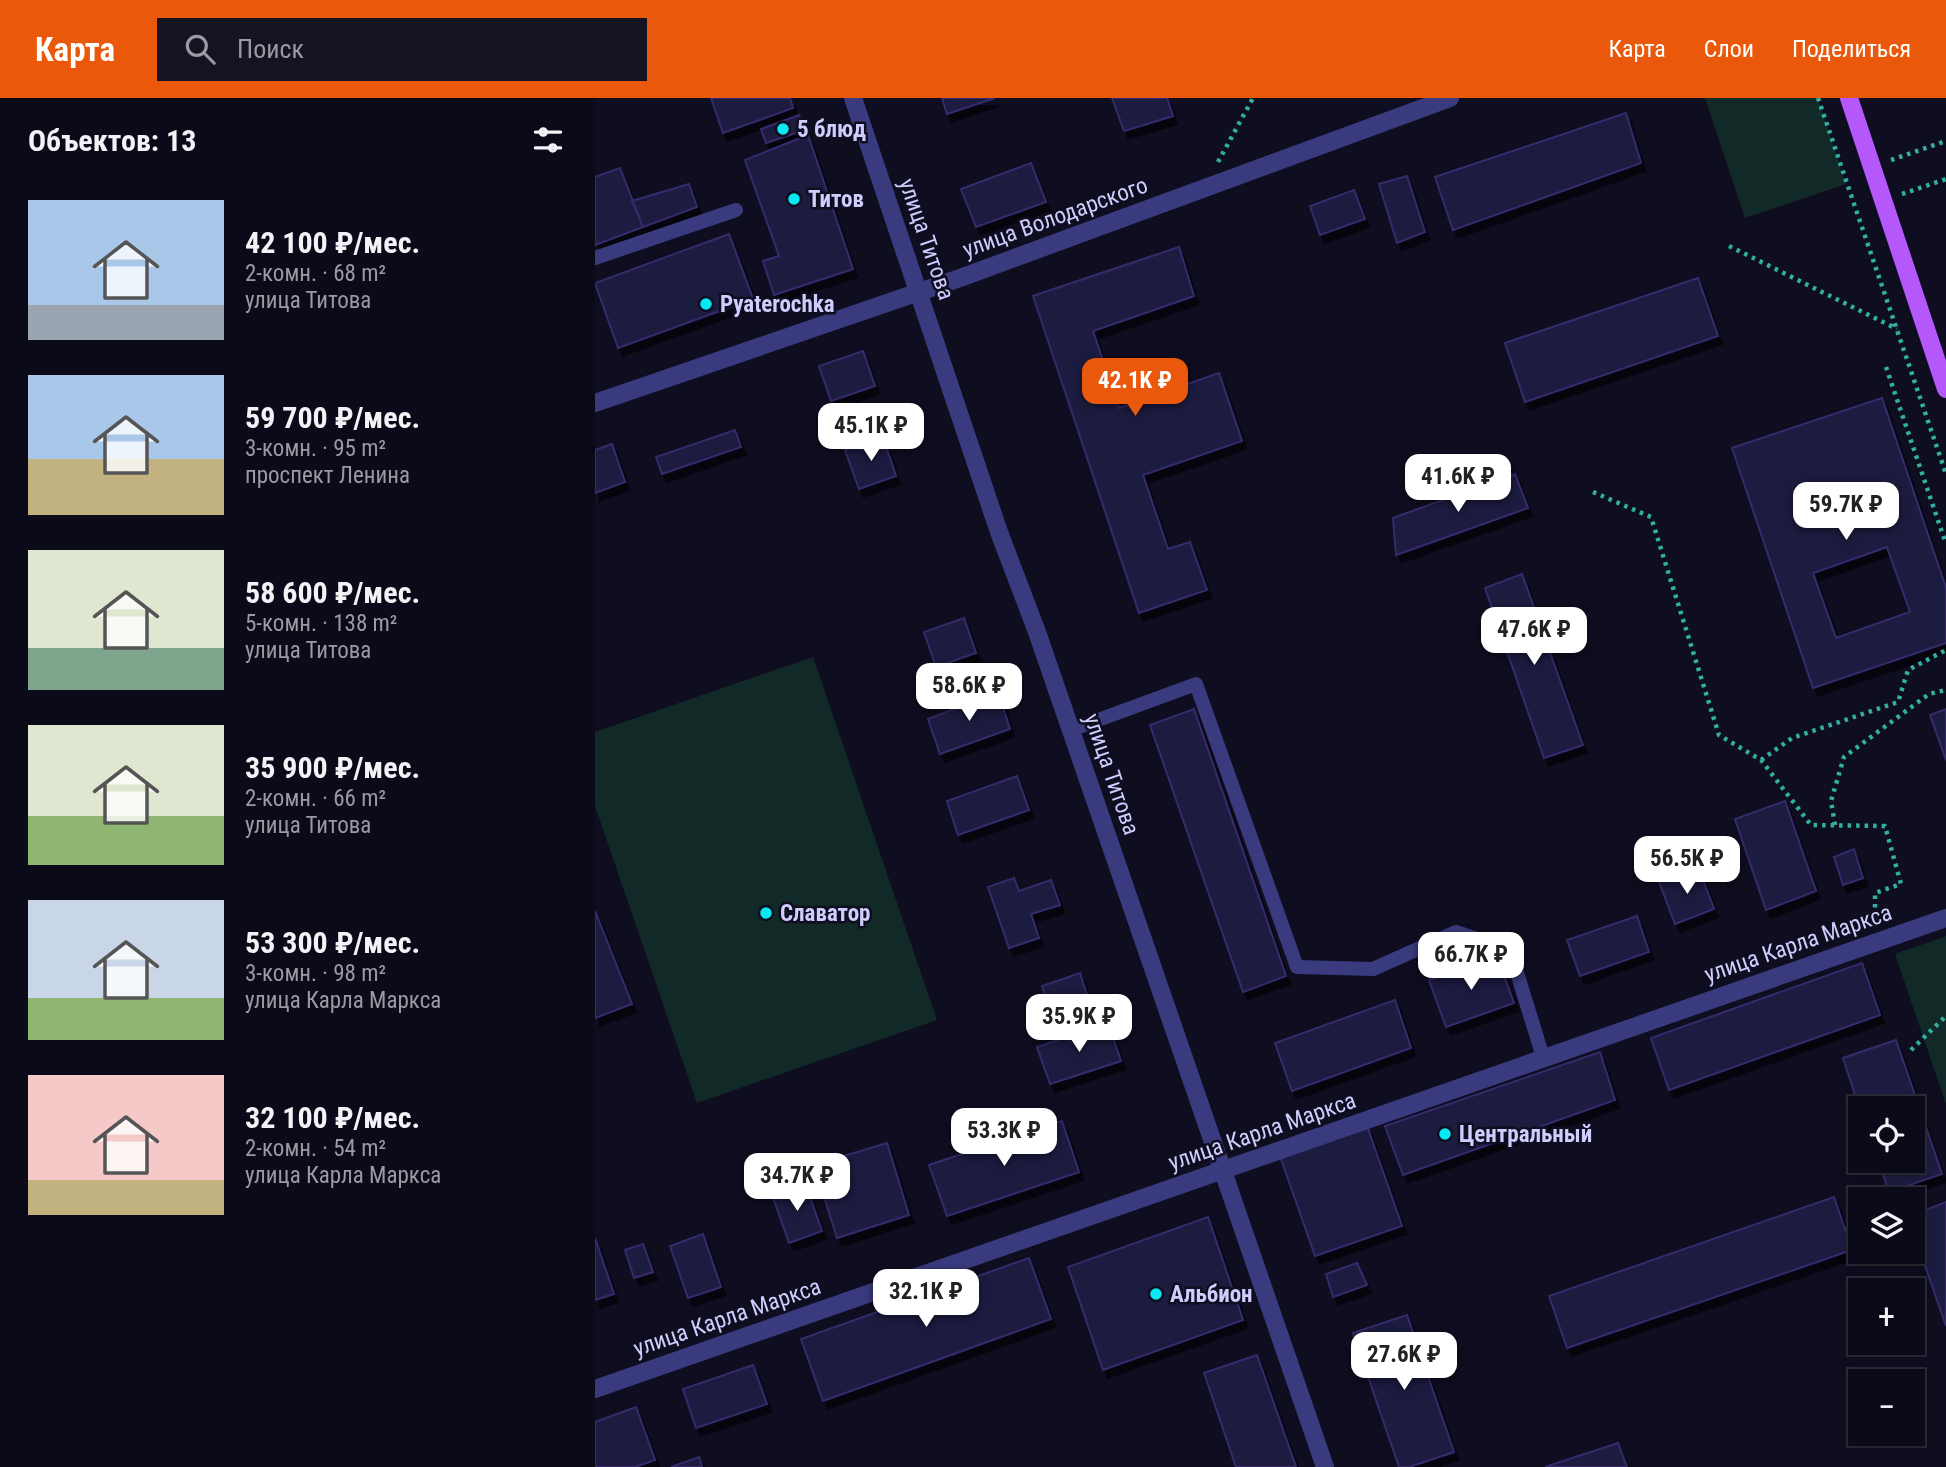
<!DOCTYPE html>
<html lang="ru">
<head>
<meta charset="utf-8">
<style>
	:root { --surface:#0b0a18; --page:#141321; --text:#f1f3f6; --muted:#9a9aa2; --line:#2b2b37; --accent:#ea580c }
	body { margin:0; font-family:"Roboto Condensed",sans-serif; background:var(--page); color:var(--text); height:100vh; display:flex; flex-direction:column; font-size:26px; white-space:nowrap }
	* { box-sizing:border-box; margin:0 }
	p { font-size:23px; color:var(--muted) }
	.icon { flex:none; width:38px; height:38px; fill:none; stroke:currentColor; stroke-width:2; stroke-linecap:round; stroke-linejoin:round }
	.map { position:relative; flex:1; overflow:hidden }
	.panel { display:flex; flex-direction:column; background:var(--surface); width:595px }
	.panel>* { flex:none }
	.buttons { position:absolute; left:1253px; top:998px; display:grid; gap:14px }
	.buttons a { display:grid; place-items:center; width:77px; height:77px; border-radius:0px; background:var(--surface); box-shadow:0 4px 10px #0003,0 0 0 2px var(--line); font-size:35px }
	.price { position:absolute; translate:-50% -60px; padding:0 16px; border-radius:14px; background:#fff; color:#222; font-size:23px; line-height:46px; filter:drop-shadow(0 2px 4px #0008) }
	.price::after { content:''; position:absolute; left:50%; top:42px; width:21px; height:16px; margin-left:-10px; background:inherit; clip-path:polygon(0 0,100% 0,50% 100%) }
	.price.on { background:var(--accent); color:#fff }
	ul { padding:0; list-style:none }
	li { display:flex; align-items:center; gap:21px; height:175px; padding:0 28px }
	li span { display:grid; place-items:center; flex:none; width:196px; height:140px; border-radius:0px; color:#555 }
	li>.icon { margin-inline-start:auto }
	span .icon { width:84px; height:84px; fill:#fffc; stroke-width:1 }
	li b { font-size:30px }
	h2 { display:flex; justify-content:space-between; align-items:center; height:84px; padding:0 28px; font-size:30px }
	header { display:flex; align-items:center; gap:42px; box-sizing:border-box; height:98px; padding:0 35px; background:var(--accent); color:#fff }
	header strong { font-size:33px }
	nav { display:flex; gap:38px; margin-inline-start:auto; font-size:24px }
	.search { width:490px; height:63px; background:var(--page); display:flex; align-items:center; gap:18px; box-sizing:border-box; padding:0 24px; border-radius:0px; color:var(--muted); font-size:26px }
	main { display:flex; flex:1; min-height:0 }
	.map>svg:first-child { display:block }
</style>
</head>
<body>
<header>
<strong>Карта</strong>
<div class="search"><svg class="icon" aria-label="search" viewBox="0 0 24 24"><circle cx="10" cy="10" r="6"/><path d="M15 15l6 6"/></svg>Поиск</div>
<nav><a>Карта</a><a>Слои</a><a>Поделиться</a></nav>
</header>
<main>
<section class="panel">
<h2>Объектов: 13<svg class="icon" aria-label="filters" viewBox="0 0 24 24"><path d="M4 7h16M4 17h16"/><circle cx="9" cy="7" r="2"/><circle cx="15" cy="17" r="2"/></svg></h2>
<ul>
<li><span style="background:linear-gradient(#a9c7e8 75%,#9aa5b1 0)"><svg class="icon" aria-label="home" viewBox="0 0 24 24"><path d="M3 11l9-7 9 7M6 9v11h12V9"/></svg></span><div><b>42 100 ₽/мес.</b><p>2-комн. · 68 m²</p><p>улица Титова</p></div></li>
<li><span style="background:linear-gradient(#a9c7e8 60%,#c2b280 0)"><svg class="icon" aria-label="home" viewBox="0 0 24 24"><path d="M3 11l9-7 9 7M6 9v11h12V9"/></svg></span><div><b>59 700 ₽/мес.</b><p>3-комн. · 95 m²</p><p>проспект Ленина</p></div></li>
<li><span style="background:linear-gradient(#dfe7d0 70%,#7fa58c 0)"><svg class="icon" aria-label="home" viewBox="0 0 24 24"><path d="M3 11l9-7 9 7M6 9v11h12V9"/></svg></span><div><b>58 600 ₽/мес.</b><p>5-комн. · 138 m²</p><p>улица Титова</p></div></li>
<li><span style="background:linear-gradient(#dfe7d0 65%,#8fb573 0)"><svg class="icon" aria-label="home" viewBox="0 0 24 24"><path d="M3 11l9-7 9 7M6 9v11h12V9"/></svg></span><div><b>35 900 ₽/мес.</b><p>2-комн. · 66 m²</p><p>улица Титова</p></div></li>
<li><span style="background:linear-gradient(#c9d6e8 70%,#8fb573 0)"><svg class="icon" aria-label="home" viewBox="0 0 24 24"><path d="M3 11l9-7 9 7M6 9v11h12V9"/></svg></span><div><b>53 300 ₽/мес.</b><p>3-комн. · 98 m²</p><p>улица Карла Маркса</p></div></li>
<li><span style="background:linear-gradient(#f6c9c9 75%,#c2b280 0)"><svg class="icon" aria-label="home" viewBox="0 0 24 24"><path d="M3 11l9-7 9 7M6 9v11h12V9"/></svg></span><div><b>32 100 ₽/мес.</b><p>2-комн. · 54 m²</p><p>улица Карла Маркса</p></div></li>
</ul>
</section>
<div class="map">
<svg width="1351" height="1369" viewBox="0 0 1351 1369">
	<defs>
		<filter id="shadow"><feDropShadow dx="4.5" dy="8" stdDeviation="0" flood-color="#0009"/></filter>
	</defs>
	<rect width="100%" height="100%" fill="#0f0d20"/>
	<path fill="#112a27" d="M1110 0H1223L1251 86 1150 120Z
		M218 559 342 922 102 1005 0 708V634Z
		M1351 838V1006L1300 856Z"/>
	<path fill="#1f1a40" stroke="#352c6c" stroke-width="2" fill-rule="evenodd" filter="url(#shadow)" d="M116 0H195L198 10 128 35Z
		M347 0H400L352 16Z
		M517 0H572L578 18 529 33Z
		M1031 15 1046 65 858 132 840 79Z
		M204 17 209 32 171 45 166 31Z
		M213 37 258 171 179 197 168 163 184 158 150 62Z
		M436 65 451 104 381 129 366 91Z
		M25 70 48 129 0 147V79Z
		M812 78 830 134 802 145 784 86Z
		M94 86 102 109 48 129 37 103Z
		M759 92 770 121 725 137 715 108Z
		M134 136 158 201 23 250 0 185Z
		M584 149 599 198 498 233 524 310 624 275 647 343 548 377 573 451 595 444 612 492 544 515 438 198Z
		M1103 180 1123 238 930 304 910 245Z
		M268 253 280 288 236 303 224 268Z
		M1287 300 1351 490V545L1218 590 1137 350ZM1292 449 1315 514 1241 540 1218 475Z
		M140 332 146 349 67 376 61 359Z
		M288 339 301 378 264 391 250 352Z
		M17 346 30 384 0 395V352Z
		M920 376 933 410 801 457 798 420Z
		M927 476 988 647 949 660 890 490Z
		M369 520 381 555 341 569 329 534Z
		M403 594 415 631 345 656 333 621Z
		M599 611 691 878 648 894 555 627Z
		M1351 611V662L1335 617Z
		M422 678 434 712 363 737 352 703Z
		M1190 703 1221 793 1171 812 1140 721Z
		M1259 751 1268 780 1248 787 1239 759Z
		M1103 769 1119 811 1080 826 1064 784Z
		M419 780 424 793 456 782 465 807 436 816 444 840 414 850 393 789Z
		M0 813 37 906 0 920Z
		M1042 818 1054 854 985 878 972 842Z
		M902 858 919 905 851 929 834 882Z
		M1267 865 1285 917 1074 992 1056 940Z
		M485 875 496 910 459 923 447 888Z
		M800 902 816 950 697 993 680 945Z
		M513 925 526 963 455 986 442 949Z
		M1301 942 1347 1076 1294 1094 1283 1062H1318V1010L1265 1012 1248 960Z
		M1005 954 1020 1002 808 1077 790 1028Z
		M467 1023 484 1074 352 1118 334 1067Z
		M772 1028 807 1128 720 1158 685 1058Z
		M292 1045 314 1117 242 1140 219 1067Z
		M210 1085 227 1133 194 1145 177 1096Z
		M1239 1099 1257 1152 972 1250 954 1198Z
		M1351 1104V1228L1318 1133V1117Z
		M613 1119 648 1222 508 1272 473 1169Z
		M108 1136 126 1189 93 1200 75 1148Z
		M0 1140 19 1196 0 1202Z
		M48 1146 58 1174 39 1180 30 1152Z
		M434 1160 456 1221 228 1303 206 1241Z
		M762 1165 772 1187 738 1199 731 1176Z
		M812 1217 859 1354 814 1369H804L758 1235Z
		M662 1257 701 1369H641L609 1275Z
		M158 1267 172 1306 101 1330 88 1291Z
		M41 1309 60 1362 40 1369H0V1324Z
		M1023 1345 1032 1369H950Z
		M104 1359 107 1369H76Z"/>
	<g fill="none" stroke-linecap="round" stroke-linejoin="round">
		<path stroke="#31afa0" stroke-width="4.5" stroke-dasharray="3.5 5" stroke-linecap="butt" d="M1223 0 1351 376
			M1296 62 1351 43
			M623 64 658 0
			M1307 96 1351 81
			M1134 148 1302 231
			M1291 269 1351 446
			M998 394 1056 419 1124 637 1166 662 1216 727 1290 728 1306 786 1280 795V822
			M1166 662 1197 640 1303 604 1313 572 1351 552
			M1240 727 1236 703 1249 659 1334 596 1351 592
			M1316 952 1351 918"/>
		<path stroke="#393b7e" stroke-width="14" d="M0 160 141 112
			M476 632 601 586 702 869 778 871 861 834 915 852 948 959"/>
		<path stroke="#393b7e" stroke-width="18" d="M0 305 365 180 855 0
			M0 1291 1351 820"/>
		<path stroke="#393b7e" stroke-width="18" d="M258 0 404 434 442 534 730 1369"/>
		<path stroke="#b457fb" stroke-width="18" d="M1254 0 1351 291"/>
	</g>
	<g fill="#06e8f2" stroke="#0f0d20" stroke-width="2.5">
		<circle cx="188" cy="31" r="7"/>
		<circle cx="199" cy="101" r="7"/>
		<circle cx="111" cy="206" r="7"/>
		<circle cx="171" cy="815" r="7"/>
		<circle cx="850" cy="1036" r="7"/>
		<circle cx="561" cy="1196" r="7"/>
	</g>
	<g text-anchor="middle" stroke-width="5" stroke-linejoin="round" paint-order="stroke">
		<g font-size="23" font-weight="bold" fill="#d0cdfe" stroke="#0f0d20" text-anchor="start">
			<text x="202" y="39">5 блюд</text>
			<text x="213" y="109">Титов</text>
			<text x="125" y="214">Pyaterochka</text>
			<text x="185" y="823">Славатор</text>
			<text x="864" y="1044">Центральный</text>
			<text x="575" y="1204">Альбион</text>
		</g>
		<g font-size="23" fill="#d0cdfe" stroke="#0f0d20">
			<text transform="translate(460 119) rotate(-20)" y="8">улица Володарского</text>
			<text transform="translate(332 141) rotate(71)" y="8">улица Титова</text>
			<text transform="translate(517 676) rotate(71)" y="8">улица Титова</text>
			<text transform="translate(1203 845) rotate(-19)" y="8">улица Карла Маркса</text>
			<text transform="translate(667 1033) rotate(-19)" y="8">улица Карла Маркса</text>
			<text transform="translate(132 1219) rotate(-19)" y="8">улица Карла Маркса</text>
		</g>
	</g>
</svg>
<div class="buttons">
<a><svg class="icon" aria-label="locate" viewBox="0 0 24 24"><circle cx="12" cy="12" r="6"/><path d="M12 2v4M12 18v4M2 12h4M18 12h4"/></svg></a>
<a><svg class="icon" aria-label="layers" viewBox="0 0 24 24"><path d="M12 4l9 5-9 5-9-5zM3 14l9 5 9-5"/></svg></a>
<a>+</a>
<a>−</a>
</div>
<b class="price on" style="left:540px;top:320px">42.1K ₽</b>
<b class="price" style="left:276px;top:365px">45.1K ₽</b>
<b class="price" style="left:863px;top:416px">41.6K ₽</b>
<b class="price" style="left:1251px;top:444px">59.7K ₽</b>
<b class="price" style="left:939px;top:569px">47.6K ₽</b>
<b class="price" style="left:374px;top:625px">58.6K ₽</b>
<b class="price" style="left:1092px;top:798px">56.5K ₽</b>
<b class="price" style="left:876px;top:894px">66.7K ₽</b>
<b class="price" style="left:484px;top:956px">35.9K ₽</b>
<b class="price" style="left:409px;top:1070px">53.3K ₽</b>
<b class="price" style="left:202px;top:1115px">34.7K ₽</b>
<b class="price" style="left:331px;top:1231px">32.1K ₽</b>
<b class="price" style="left:809px;top:1294px">27.6K ₽</b>
</div>
</main>
</body>
</html>
